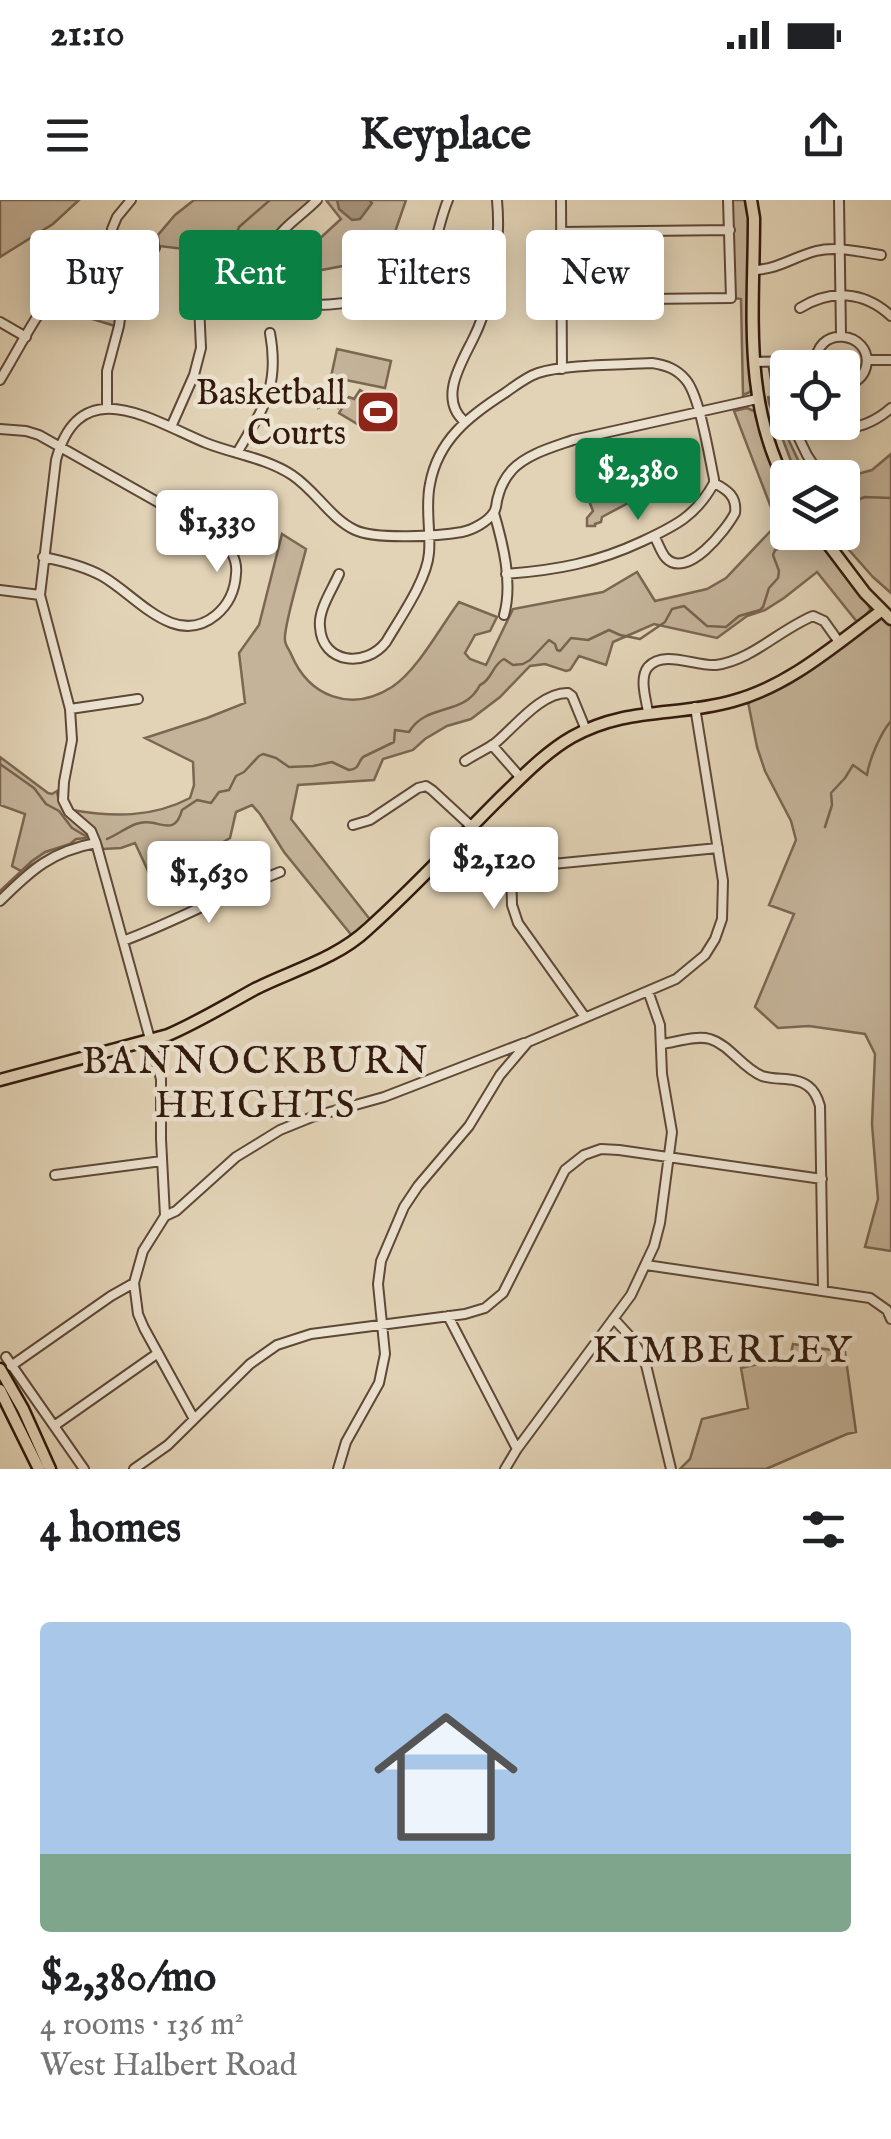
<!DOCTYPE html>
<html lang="en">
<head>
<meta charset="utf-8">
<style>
	:root { --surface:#fff; --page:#f2f2f2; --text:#202124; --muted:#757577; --accent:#0b8043 }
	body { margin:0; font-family:"IM FELL English",serif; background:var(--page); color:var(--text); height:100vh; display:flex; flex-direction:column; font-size:38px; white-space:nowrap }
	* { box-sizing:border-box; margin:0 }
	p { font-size:32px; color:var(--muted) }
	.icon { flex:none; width:55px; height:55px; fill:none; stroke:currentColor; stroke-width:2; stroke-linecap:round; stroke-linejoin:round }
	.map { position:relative; height:1269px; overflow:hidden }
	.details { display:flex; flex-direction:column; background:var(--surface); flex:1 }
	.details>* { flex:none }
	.banner { position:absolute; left:30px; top:30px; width:832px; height:90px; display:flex; gap:20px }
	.buttons { position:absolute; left:770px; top:150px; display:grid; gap:20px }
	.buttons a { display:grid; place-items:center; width:90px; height:90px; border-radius:10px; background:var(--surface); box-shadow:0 5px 25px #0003; font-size:50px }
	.price { position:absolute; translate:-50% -85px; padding:0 22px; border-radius:10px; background:#fff; color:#222; font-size:32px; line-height:65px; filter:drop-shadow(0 2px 5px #0008) }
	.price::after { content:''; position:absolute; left:50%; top:60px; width:30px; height:22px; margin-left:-15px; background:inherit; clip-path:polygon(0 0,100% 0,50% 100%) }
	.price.on { background:var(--accent); color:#fff }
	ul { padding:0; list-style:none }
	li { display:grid; align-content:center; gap:20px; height:530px; padding:0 40px }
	li span { display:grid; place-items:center; height:310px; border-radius:10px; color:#555 }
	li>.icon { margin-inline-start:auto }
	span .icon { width:180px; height:180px; fill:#fffc; stroke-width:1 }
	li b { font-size:42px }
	h2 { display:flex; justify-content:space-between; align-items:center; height:120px; padding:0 40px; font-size:42px }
	.chip { padding:0 35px; border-radius:10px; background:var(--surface); box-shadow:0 5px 25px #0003; font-size:35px; line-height:90px }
	.chip.on { background:var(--accent); color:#fff }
	.status { display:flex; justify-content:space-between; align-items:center; height:70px; padding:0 50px; background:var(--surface); direction:ltr }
	.status svg { height:28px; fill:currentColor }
	header { display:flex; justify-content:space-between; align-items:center; height:130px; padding:0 40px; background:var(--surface); font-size:45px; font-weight:800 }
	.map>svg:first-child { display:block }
</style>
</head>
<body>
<div class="status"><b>21:10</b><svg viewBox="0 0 49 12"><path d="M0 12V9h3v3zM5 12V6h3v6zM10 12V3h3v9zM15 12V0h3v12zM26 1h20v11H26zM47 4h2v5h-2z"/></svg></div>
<header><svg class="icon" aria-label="menu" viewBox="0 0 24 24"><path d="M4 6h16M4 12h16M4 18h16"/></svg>Keyplace<svg class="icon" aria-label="share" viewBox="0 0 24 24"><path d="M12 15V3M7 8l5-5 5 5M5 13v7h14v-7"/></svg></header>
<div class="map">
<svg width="891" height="1269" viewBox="0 0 891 1269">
	<rect width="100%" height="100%" fill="#e2d3b6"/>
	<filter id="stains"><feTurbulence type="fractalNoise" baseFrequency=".002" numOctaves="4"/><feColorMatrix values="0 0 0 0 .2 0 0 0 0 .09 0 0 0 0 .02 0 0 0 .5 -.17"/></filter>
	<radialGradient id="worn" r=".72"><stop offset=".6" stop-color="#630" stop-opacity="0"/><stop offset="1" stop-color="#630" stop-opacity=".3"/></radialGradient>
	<path fill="#c4b399" stroke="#7b6652" stroke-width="2.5" d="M0 0H79L53 24 0 57Z
		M194 0H312L277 31 269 45 239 59 233 54 247 44 244 41 236 47 227 42 200 51 159 46 158 35 175 15Z
		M326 0H406L386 58 316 71 304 53 341 19Z
		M730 0H748L751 20 752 187 750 192 743 195 741 99 734 98 733 24Z
		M118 91 115 126 92 119Z
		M337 149 391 161 385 188 331 177Z
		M319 187 347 200 349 197 354 199 360 190 371 197 365 206 369 209 378 195 394 205 381 224 366 215 359 225 339 213 344 205 342 203 338 208 328 203 318 208 315 192Z
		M768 196 806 277H797L769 203Z
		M747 208 756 212 764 243 787 293 788 332 814 333 867 400 870 410 858 423 817 372 784 398 765 410 747 416 717 438 654 424 613 442 606 465 579 456 570 470 566 471 545 464 530 466 500 497 471 519 447 526 425 539 413 550 383 559 374 580 298 585 291 619 372 722 353 737 284 652 260 614 252 605 236 612 230 638 191 661 155 686 135 643 121 648 103 649 93 628 72 610C113 617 152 618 190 598L194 585 193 562 145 538 207 518 245 503 239 453 259 425 282 334 306 349C302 366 283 428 285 440 285 445 289 449 291 454 309 497 351 513 392 487 417 471 441 426 459 402L497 417 490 431 475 435 465 453 470 459 486 465 513 409 603 392 637 372 655 401 707 389 726 378 781 320 772 310 734 211Z
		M891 254V393L873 377 834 333 842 332 843 278 872 270Z
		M637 272 645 294 602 317 601 322 595 324V326H587V318L593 311 585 291Z
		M881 411 891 419V1051L865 1047 878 999 872 924 875 854 865 834 809 826 778 828 755 807 794 714 769 705 796 640 791 621 765 571 757 547 747 497 766 490Z
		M0 557 48 593 52 594 57 591C60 618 82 619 92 641 65 644 44 658 21 671L12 666 25 614 0 605Z
		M793 1144 845 1152 856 1232 847 1234 766 1269H680L690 1259 702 1219 748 1208 741 1168 790 1157Z"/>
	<path fill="#a6947c" stroke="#78634f" stroke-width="2.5" d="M337 0H369L372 3 360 19 352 20 339 9Z"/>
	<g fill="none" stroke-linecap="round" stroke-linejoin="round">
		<path stroke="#78634f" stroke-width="2.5" d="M233 43 239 27 270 0
			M842 306 865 297 891 298
			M779 325 785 342
			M0 564 34 588 46 604 59 611 72 628 89 638
			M825 627 832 605 831 593 845 578 853 565 867 575C869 560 881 532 891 521
			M107 639C117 635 127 627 136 624 157 616 174 640 182 610L197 600 211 603 219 592 229 590 236 576 244 572 259 556 263 554 276 558 289 567 313 566 332 562 349 570C360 569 357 563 363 557L394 542 395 530 409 532C427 502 464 517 480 485 492 480 492 465 504 459L513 465 523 464 530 460 549 440 555 444 557 450 560 451 571 438 588 440 609 430 620 435 640 439 665 422 672 409 684 406 707 426 726 427 739 416 760 410 763 407 769 388 778 378 779 371 773 355 775 350 788 345 796 336
			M0 691 32 661 45 652 70 644 76 639 86 638"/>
		<defs>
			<path id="minor" d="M317 0C289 28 255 40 283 82 291 94 299 102 313 105 345 105 406 97 424 69 436 49 439 21 448 0
				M561 0 562 169
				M839 0 841 135
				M561 32 730 30
				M754 70C779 69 793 57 816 51 837 46 860 52 881 55
				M562 100 731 98 728 0
				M800 108C831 89 864 91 891 116
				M0 122 26 137
				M867 160H891
				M754 162 815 161
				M773 163 776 180 788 202
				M816 168C812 122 874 131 866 167 863 179 854 184 842 187
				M0 180C36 121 71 32 155 48
				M782 199 788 215
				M107 208V171L119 126 122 104 121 78 112 29 117 17 131 0
				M464 221C438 198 462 162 474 137 481 123 486 107 490 93 497 62 500 32 497 0
				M791 222 807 255 822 278
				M811 222C841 234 867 229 891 208
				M171 227 194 175 201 148 198 83
				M0 229 26 231 39 235 216 335C228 345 238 357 236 374 235 390 228 405 216 415 175 449 136 395 102 376 84 366 63 361 43 357
				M237 253C263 208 280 188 270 133
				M494 313C503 344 513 383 504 415
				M654 336C658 342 661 353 666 358 687 380 726 330 735 313 737 297 728 290 714 283
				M339 374C332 390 318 410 320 427 322 464 366 468 386 442 400 418 427 380 429 353 431 330 425 307 430 284 438 240 469 216 505 193 515 186 526 177 538 173 565 164 621 165 652 163 666 165 677 169 686 180 700 197 709 256 714 279V283C696 316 675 326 643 341 596 363 557 370 506 374
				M0 390 40 395
				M70 509 138 499
				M648 512C646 499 639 478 648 467 664 449 696 467 716 465 752 460 779 430 813 416L824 421 839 442
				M492 545 521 578
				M465 561C474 555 485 550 494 544 514 528 541 492 568 493L572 496 586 530
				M353 625 370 620 418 588 426 586 432 590 472 627 511 668 512 705 518 723 585 817
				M511 668 718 648
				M0 701C31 670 52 651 96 643
				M123 741C177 721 227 693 280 672
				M662 844C676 842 696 835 710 839 730 845 742 868 762 876 777 881 795 876 808 886 815 891 818 899 820 906L823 1090
				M55 975 162 961
				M165 1016 176 1011 236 957 280 930 312 917 384 897 524 843
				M646 1065 870 1098 887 1110 891 1119
				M448 1116 517 1249
				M614 1119 634 1141 646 1165 671 1269
				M6 1157 84 1269
				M11 1166 111 1096 134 1083
				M194 1219 144 1128 138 1114 134 1083 143 1051 165 1016 161 939V879L96 643 91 631 69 612 63 600 64 582 72 540 70 509 40 395 56 260C80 171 151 220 206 243 234 254 266 258 292 275 316 291 330 318 355 330 376 340 439 336 462 332 472 330 488 322 494 312 497 308 496 302 498 297 500 288 505 278 512 270 527 254 553 247 573 240L757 199
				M54 1226 158 1153
				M134 1269 168 1245 250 1164 277 1145 311 1134 465 1114 485 1108 503 1093 565 970 584 955 601 949 619 950 822 979
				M338 1269 346 1242 379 1183 385 1154 378 1084 381 1061 404 1007 418 986 469 926 500 875 528 842 676 779 705 755 715 739 722 719 723 681 695 507
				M505 1269 517 1249 631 1095 654 1046 660 1023 672 932 662 874 660 825 648 791"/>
			<path id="major" d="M751 0 754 18C754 111 742 202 788 287
				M819 332 865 393 891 419
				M0 880 168 835C198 822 226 805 255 789 293 770 336 759 368 729 413 689 454 644 497 601 520 579 544 553 572 537 628 506 677 517 733 501 789 486 835 445 881 411
				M0 1169 23 1209 50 1269
				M0 1190 39 1269"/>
		</defs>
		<use href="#minor" stroke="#5e4836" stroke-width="12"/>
		<use href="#major" stroke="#32190c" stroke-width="15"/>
		<use href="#minor" stroke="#ece2d0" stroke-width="8"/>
		<use href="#major" stroke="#e2d3b6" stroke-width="10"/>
	</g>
	<defs>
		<symbol id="stadium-square" viewBox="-11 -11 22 22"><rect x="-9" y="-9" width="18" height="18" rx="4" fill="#8f2418" stroke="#ece2d0"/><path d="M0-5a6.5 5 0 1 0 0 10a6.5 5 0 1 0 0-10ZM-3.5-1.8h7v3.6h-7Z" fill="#fff"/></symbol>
	</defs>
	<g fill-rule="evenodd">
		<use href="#stadium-square" x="353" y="187" width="50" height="50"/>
	</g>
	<g text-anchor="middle" stroke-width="9" stroke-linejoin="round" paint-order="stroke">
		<g font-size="35" fill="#32190c" stroke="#ece2d0" text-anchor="end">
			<text x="346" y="204">Basketball<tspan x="346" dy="40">Courts</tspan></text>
		</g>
		<g font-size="38" letter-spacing="2.5" fill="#32190c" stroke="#ece2d0">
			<text x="256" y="873">BANNOCKBURN<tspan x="256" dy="44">HEIGHTS</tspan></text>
			<text x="723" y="1162">KIMBERLEY</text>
		</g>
	</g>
	<rect width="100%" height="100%" filter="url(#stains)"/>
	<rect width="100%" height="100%" fill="url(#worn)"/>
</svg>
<div class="buttons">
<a><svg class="icon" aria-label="locate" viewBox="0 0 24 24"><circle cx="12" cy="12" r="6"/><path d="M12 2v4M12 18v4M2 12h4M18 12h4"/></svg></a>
<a><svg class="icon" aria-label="layers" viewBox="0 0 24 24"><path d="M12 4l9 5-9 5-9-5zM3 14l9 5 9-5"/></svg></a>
</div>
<b class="price on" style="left:638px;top:323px">$2,380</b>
<b class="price" style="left:217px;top:375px">$1,330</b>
<b class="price" style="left:494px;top:712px">$2,120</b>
<b class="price" style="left:209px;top:726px">$1,630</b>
<div class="banner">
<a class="chip">Buy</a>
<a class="chip on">Rent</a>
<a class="chip">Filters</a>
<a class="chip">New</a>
</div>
</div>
<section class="details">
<h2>4 homes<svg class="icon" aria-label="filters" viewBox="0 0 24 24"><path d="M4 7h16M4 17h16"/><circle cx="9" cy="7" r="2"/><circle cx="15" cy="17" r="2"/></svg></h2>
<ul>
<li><span style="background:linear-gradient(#a9c7e8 75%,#7fa58c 0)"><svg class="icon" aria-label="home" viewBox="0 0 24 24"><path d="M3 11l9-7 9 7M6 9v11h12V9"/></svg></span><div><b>$2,380/mo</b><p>4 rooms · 136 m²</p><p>West Halbert Road</p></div></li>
</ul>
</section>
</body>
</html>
